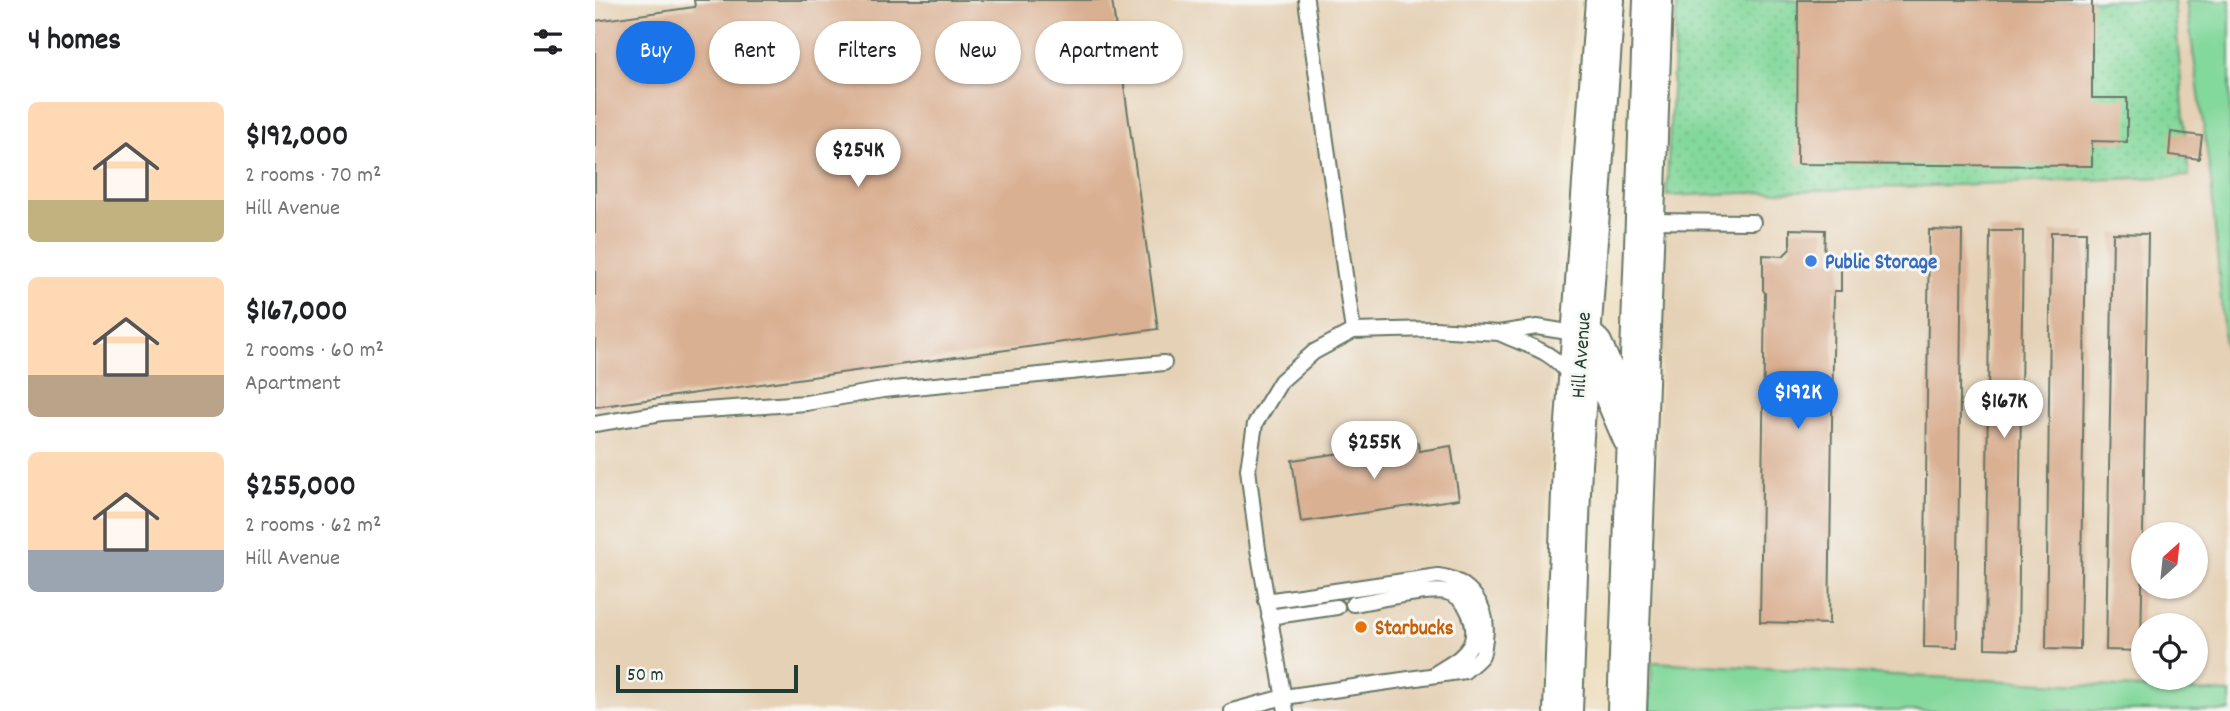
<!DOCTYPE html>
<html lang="en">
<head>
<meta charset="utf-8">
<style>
	:root { --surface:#fff; --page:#f6f6f6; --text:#202124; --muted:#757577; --accent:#1a73e8 }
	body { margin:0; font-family:Dekko,sans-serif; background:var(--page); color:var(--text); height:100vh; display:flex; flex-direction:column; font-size:26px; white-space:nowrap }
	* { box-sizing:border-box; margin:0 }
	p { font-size:23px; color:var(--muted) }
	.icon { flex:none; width:38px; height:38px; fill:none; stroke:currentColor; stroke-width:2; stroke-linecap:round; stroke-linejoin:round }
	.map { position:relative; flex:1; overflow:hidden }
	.sheet { display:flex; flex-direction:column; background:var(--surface); width:595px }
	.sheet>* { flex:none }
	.banner { position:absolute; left:21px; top:21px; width:665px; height:63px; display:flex; gap:14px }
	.needle { width:46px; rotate:27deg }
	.tools { position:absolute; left:1536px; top:522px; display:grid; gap:14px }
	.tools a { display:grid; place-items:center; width:77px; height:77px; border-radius:50%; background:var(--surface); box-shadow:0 2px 5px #0004; font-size:35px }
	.scale { position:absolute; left:21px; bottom:18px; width:182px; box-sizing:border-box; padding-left:7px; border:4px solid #1f3d34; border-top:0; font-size:19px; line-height:24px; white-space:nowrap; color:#1f3d34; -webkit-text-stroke:5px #f6f6f2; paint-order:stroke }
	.price { position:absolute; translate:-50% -60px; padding:0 16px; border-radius:24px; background:#fff; color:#222; font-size:23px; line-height:46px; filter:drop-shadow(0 2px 4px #0008) }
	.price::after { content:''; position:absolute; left:50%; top:42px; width:21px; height:16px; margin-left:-10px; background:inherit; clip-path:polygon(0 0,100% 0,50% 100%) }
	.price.current { background:var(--accent); color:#fff }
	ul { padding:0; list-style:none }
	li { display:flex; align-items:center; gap:21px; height:175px; padding:0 28px }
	li span { display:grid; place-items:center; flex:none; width:196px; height:140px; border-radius:10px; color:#555 }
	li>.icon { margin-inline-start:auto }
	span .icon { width:84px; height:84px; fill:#fffc; stroke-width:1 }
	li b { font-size:30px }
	h2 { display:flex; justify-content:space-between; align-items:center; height:84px; padding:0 28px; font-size:30px }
	.pill { padding:0 24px; border-radius:32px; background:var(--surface); box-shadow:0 2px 5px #0004; font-size:24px; line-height:63px }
	.pill.current { background:var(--accent); color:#fff }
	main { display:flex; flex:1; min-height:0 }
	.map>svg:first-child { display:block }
</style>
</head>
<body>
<main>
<section class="sheet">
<h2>4 homes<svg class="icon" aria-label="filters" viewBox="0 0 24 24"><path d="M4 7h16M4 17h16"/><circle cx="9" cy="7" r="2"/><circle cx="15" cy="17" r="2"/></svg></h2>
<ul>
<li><span style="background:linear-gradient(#ffd9b3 70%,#c2b280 0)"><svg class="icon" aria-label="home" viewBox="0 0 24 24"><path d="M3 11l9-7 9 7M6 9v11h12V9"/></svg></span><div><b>$192,000</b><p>2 rooms · 70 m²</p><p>Hill Avenue</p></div></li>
<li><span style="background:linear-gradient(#ffd9b3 70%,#b9a48a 0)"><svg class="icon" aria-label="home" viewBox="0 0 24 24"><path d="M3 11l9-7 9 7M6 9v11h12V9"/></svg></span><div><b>$167,000</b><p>2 rooms · 60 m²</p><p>Apartment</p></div></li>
<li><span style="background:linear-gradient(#ffd9b3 70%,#9aa5b1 0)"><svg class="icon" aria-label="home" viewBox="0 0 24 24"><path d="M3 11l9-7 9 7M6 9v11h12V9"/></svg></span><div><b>$255,000</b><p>2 rooms · 62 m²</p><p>Hill Avenue</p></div></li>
</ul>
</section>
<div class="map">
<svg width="1635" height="711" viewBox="0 0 1635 711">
	<defs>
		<pattern id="park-dots" width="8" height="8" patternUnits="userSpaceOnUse" patternTransform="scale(1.75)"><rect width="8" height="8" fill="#83d89b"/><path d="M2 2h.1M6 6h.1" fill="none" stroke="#71ba86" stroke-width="1.8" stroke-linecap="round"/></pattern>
	</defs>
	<rect width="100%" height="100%" fill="#f6f6f2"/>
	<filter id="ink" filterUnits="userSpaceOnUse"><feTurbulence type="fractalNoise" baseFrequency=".0143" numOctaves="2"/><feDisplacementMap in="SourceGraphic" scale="14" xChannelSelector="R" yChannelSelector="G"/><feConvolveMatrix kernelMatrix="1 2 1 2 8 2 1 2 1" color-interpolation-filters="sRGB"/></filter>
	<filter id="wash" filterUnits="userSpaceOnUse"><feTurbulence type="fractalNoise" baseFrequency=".00686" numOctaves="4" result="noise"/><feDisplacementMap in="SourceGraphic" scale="28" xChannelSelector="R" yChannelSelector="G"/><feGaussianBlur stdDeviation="1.57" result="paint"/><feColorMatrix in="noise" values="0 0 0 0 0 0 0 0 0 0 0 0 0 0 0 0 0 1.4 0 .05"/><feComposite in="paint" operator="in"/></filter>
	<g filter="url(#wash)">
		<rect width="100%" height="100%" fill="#eedfc1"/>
		<path fill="#e5d1b6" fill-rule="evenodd" d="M0 0H981L961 281 943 711H0Z
			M1082 0H1591L1616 181 1635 408V693L1057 662 1071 196ZM1549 534H1601V586H1549ZM1549 625H1601V677H1549Z"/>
		<path fill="#83d89b" stroke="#518a68" stroke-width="2" d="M1591 0H1635V408L1616 181Z
			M1057 662 1635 693V711H1055Z"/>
		<path fill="url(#park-dots)" stroke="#518a68" stroke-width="2" d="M1082 0H1579L1594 176 1071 196Z"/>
		<g id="blocks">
			<path fill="#dab093" d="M99 0H517L563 329 0 407V21L100 7Z
				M1203 0H1497V98H1532V142L1497 141V166L1202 164Z
				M1576 132 1607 136 1604 159 1574 155Z
				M1195 229 1230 230 1229 260H1246V291H1239L1234 624 1165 622 1170 293 1168 290V255L1188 256 1195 249Z
				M1334 230 1367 231 1362 648 1329 647Z
				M1395 231H1428L1423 649 1390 648Z
				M1456 232H1491L1485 650 1451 649Z
				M1518 233 1553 234 1546 651 1511 650Z
				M823 442 824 451 856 446 864 499 706 522 697 460Z"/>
		</g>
	</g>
	<g filter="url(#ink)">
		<use href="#blocks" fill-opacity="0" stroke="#677665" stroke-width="2"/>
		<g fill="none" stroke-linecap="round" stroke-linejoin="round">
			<defs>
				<path id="service" d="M711 0 758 331
					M1051 221 1158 222
					M904 333C933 347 955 348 975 376
					M0 424 67 413 211 403 288 390 569 363
					M758 604C778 601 834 588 851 592 872 596 884 627 875 646 867 659 853 665 841 673
					M674 617 742 607
					M637 711 689 697 870 671C875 666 883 661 887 655 889 651 889 644 890 639 895 607 875 580 843 576L671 601
					M691 711 663 549 653 469 660 424 686 381 719 352 758 331 839 329 904 333 942 327 985 334"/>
				<path id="primary" d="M986 335 998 346 1037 437
					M968 711 977 465 1010 0
					M1032 711 1058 0"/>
			</defs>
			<use href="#service" stroke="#677665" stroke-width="18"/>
			<use href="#primary" stroke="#677665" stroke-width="42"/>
			<use href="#service" stroke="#fff" stroke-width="14"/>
			<use href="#primary" stroke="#fff" stroke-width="38"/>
		</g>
	</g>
	<circle fill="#3f7fe0" stroke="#f6f6f2" stroke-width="2.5" cx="1216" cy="261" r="7"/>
	<circle fill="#e8710a" stroke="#f6f6f2" stroke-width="2.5" cx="766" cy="627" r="7"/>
	<g text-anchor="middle" stroke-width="6" stroke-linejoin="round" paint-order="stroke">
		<g font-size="21" font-weight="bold" fill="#366cbe" stroke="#f6f6f2" text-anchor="start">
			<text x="1230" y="268">Public Storage</text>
		</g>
		<g font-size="21" fill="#1f3d34" stroke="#f6f6f2">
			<text transform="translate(985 355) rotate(-86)" y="7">Hill Avenue</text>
		</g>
		<g font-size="21" font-weight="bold" fill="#c56008" stroke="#f6f6f2" text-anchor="start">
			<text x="780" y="634">Starbucks</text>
		</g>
	</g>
</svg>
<div class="tools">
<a><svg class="needle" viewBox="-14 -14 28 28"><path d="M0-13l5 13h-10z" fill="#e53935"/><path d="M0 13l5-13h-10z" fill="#757577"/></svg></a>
<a><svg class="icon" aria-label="locate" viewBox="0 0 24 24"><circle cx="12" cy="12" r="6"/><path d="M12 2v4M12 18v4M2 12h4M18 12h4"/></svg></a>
</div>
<div class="scale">50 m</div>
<b class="price" style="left:263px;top:189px">$254K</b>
<b class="price current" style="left:1203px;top:431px">$192K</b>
<b class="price" style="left:1409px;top:440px">$167K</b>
<b class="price" style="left:779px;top:481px">$255K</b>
<div class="banner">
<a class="pill current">Buy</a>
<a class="pill">Rent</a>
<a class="pill">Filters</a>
<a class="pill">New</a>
<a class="pill">Apartment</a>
</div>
</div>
</main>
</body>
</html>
